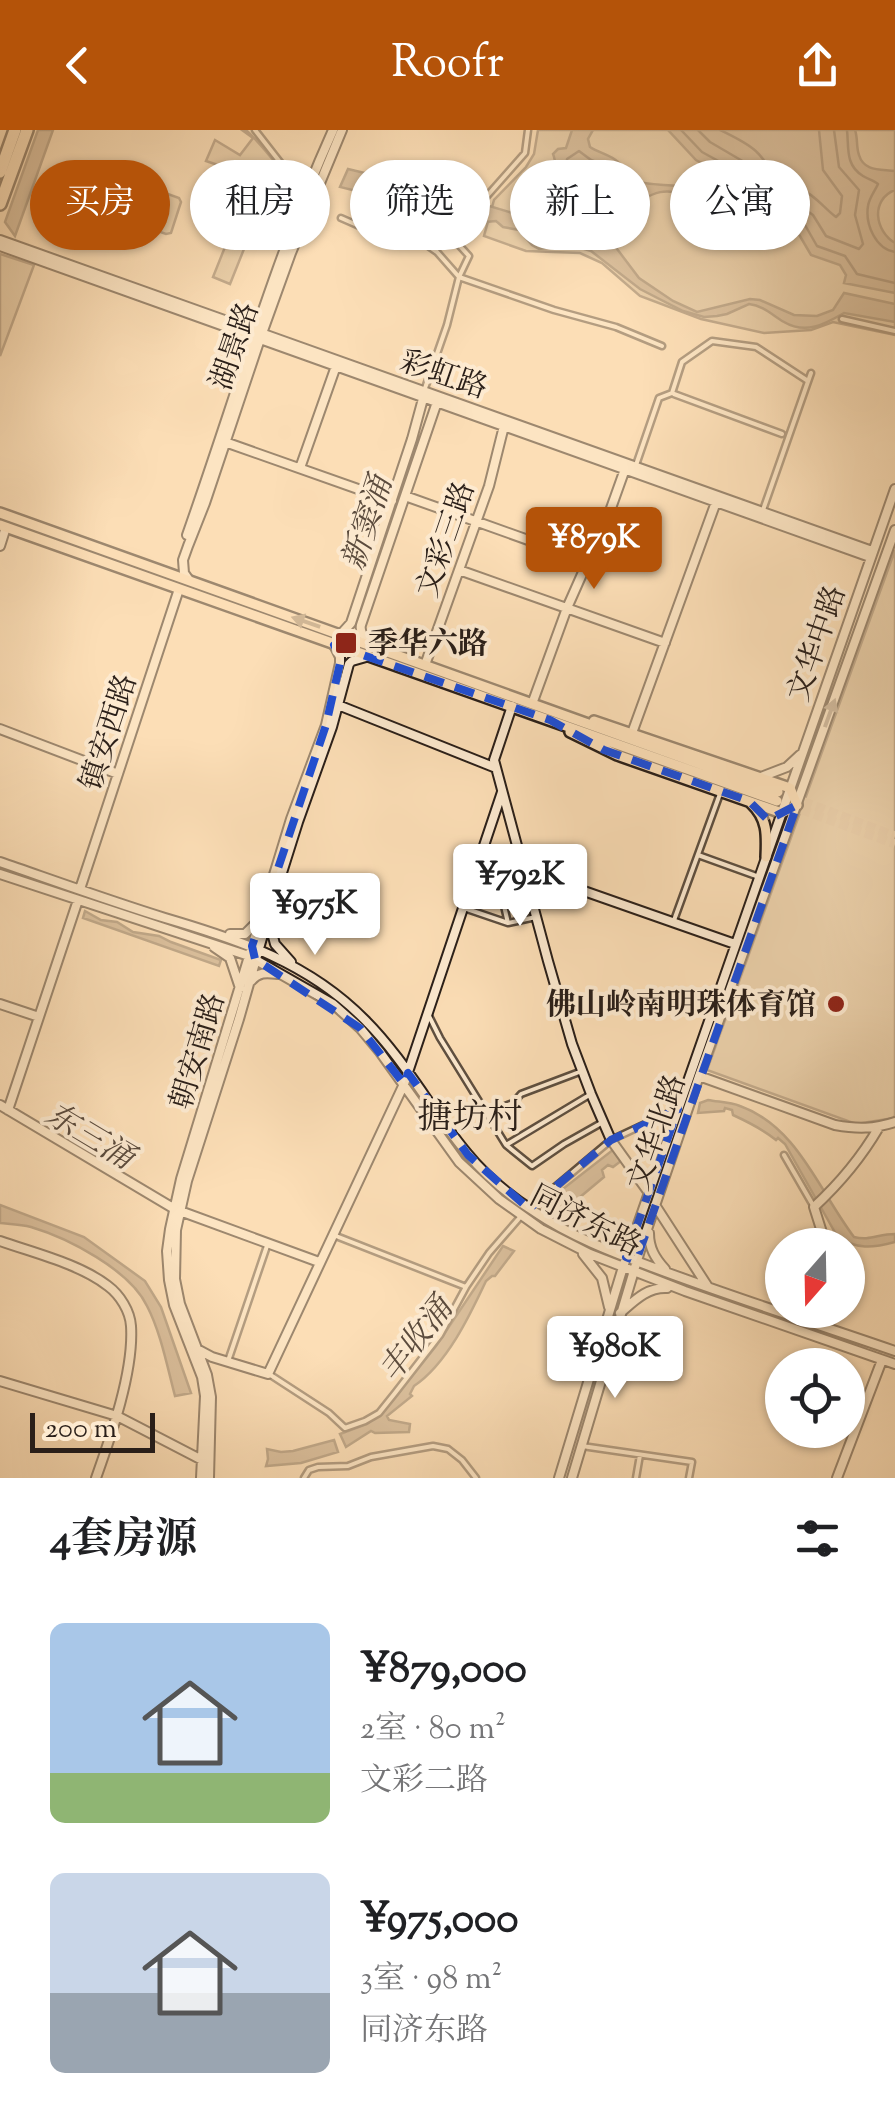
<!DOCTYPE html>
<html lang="zh">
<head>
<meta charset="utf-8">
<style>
	:root { --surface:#fff; --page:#f2f2f2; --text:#202124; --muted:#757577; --accent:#b45309 }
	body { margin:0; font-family:"Sorts Mill Goudy","Noto Serif SC",serif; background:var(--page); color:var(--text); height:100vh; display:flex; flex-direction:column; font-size:38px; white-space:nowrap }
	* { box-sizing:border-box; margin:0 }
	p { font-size:32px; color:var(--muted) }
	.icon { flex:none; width:55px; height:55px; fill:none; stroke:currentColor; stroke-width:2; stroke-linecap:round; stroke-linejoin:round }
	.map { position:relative; height:1348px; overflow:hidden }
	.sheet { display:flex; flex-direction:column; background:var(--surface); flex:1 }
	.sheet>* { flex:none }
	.guide { position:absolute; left:30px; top:30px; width:835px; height:90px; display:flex; gap:20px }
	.needle { width:65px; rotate:200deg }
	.tools { position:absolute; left:765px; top:1098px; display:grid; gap:20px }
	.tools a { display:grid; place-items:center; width:100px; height:100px; border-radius:50%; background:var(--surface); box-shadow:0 2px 8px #0004; font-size:50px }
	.scale { position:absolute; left:30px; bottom:25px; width:125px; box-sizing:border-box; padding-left:10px; border:5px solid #2a1f19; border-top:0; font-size:28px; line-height:35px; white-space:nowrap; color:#2a1f19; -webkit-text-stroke:8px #fdead0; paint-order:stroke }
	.price { position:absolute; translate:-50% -85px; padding:0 22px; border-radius:10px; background:#fff; color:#222; font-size:32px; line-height:65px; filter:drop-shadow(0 2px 5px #0008) }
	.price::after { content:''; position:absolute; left:50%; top:60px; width:30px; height:22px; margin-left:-15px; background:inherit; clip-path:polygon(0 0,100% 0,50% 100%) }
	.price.current { background:var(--accent); color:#fff }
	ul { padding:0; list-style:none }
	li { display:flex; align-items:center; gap:30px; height:250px; padding:0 50px }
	li span { display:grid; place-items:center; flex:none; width:280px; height:200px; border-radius:15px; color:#555 }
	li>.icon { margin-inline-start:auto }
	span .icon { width:120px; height:120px; fill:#fffc; stroke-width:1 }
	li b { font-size:42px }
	h2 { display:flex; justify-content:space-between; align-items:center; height:120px; padding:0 50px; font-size:42px }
	.chip { padding:0 35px; border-radius:45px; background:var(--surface); box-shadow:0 2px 8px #0004; font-size:35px; line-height:90px }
	.chip.current { background:var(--accent); color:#fff }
	header { display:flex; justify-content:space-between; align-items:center; height:130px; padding:0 50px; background:var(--accent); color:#fff; font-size:45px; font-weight:600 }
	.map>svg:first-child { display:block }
</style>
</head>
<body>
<header><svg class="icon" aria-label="back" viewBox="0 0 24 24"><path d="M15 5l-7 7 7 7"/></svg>Roofr<svg class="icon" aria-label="share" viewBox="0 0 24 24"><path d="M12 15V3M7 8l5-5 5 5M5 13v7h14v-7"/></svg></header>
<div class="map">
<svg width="895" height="1348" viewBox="0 0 895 1348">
	<rect width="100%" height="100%" fill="#fcdeb6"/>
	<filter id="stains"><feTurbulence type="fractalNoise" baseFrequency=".002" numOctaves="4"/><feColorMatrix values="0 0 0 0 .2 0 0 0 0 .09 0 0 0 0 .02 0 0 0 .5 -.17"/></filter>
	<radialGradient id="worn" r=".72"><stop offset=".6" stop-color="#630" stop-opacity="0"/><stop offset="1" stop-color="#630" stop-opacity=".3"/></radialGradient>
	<path fill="#d8be9b" stroke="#816e5a" stroke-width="2.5" d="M242 0H246C267 19 281 42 300 63L291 84C264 57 242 42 206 31L215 10 240 25 253 8Z
		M538 0H895V205L833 192 811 200 764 203 701 189 640 166 602 133 580 123 526 121 484 106 494 70 526 37 534 24Z
		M154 59 179 68 181 72 171 103 166 104 143 96 141 90 151 62Z
		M227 112 244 119 230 154 213 147Z
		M0 124 34 135 0 226Z
		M895 420V985L894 988 856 994 707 940Z"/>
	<path fill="#b59d81" stroke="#7d6b57" stroke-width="2.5" d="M38 0H53L15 106 5 92Z
		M572 0H593L588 9 590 17C599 23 611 25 618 32 625 38 627 45 635 50 655 61 702 45 702 77 661 43 642 72 609 94L596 89 599 80 593 63 557 49C554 40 557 33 553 24L558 19 566 18Z
		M668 0H855C858 8 856 17 859 25 864 42 881 39 895 41V60C870 70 875 101 895 113V163L844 153 846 145 840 135 811 125 797 101 785 93 752 84 723 87 712 81 714 75 726 80 738 63 735 51 696 30Z
		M348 39 410 54 415 58H421L423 56 519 85 529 84 538 73 550 83 605 103 639 148 673 171 697 182 750 169 760 170 794 185 817 186 833 180 844 163 895 174V192L844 183C825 194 806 205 784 192 772 185 764 176 749 174L727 184 717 186 704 187 683 181 640 159 591 121 581 118 562 116 539 119 532 115 519 100 503 97 496 91 486 92 465 88 340 57Z
		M85 781 101 790 117 792 133 802 159 806 171 812 221 830 219 836 83 788Z
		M708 970C718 972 730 972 740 976 798 997 819 1061 854 1107 870 1111 878 1104 895 1104V1112C873 1118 856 1120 837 1106L785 1014 778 1008 776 1010C764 1000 746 991 733 985L732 980 725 978 724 981 698 983 700 973Z
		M614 1019 621 1031 613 1037 608 1035 602 1040 604 1047 555 1088 541 1076Z
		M0 1075 84 1107 145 1151 161 1177 191 1263 175 1266C167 1236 161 1203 147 1176 130 1140 68 1108 31 1097 21 1094 10 1094 0 1093Z
		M503 1116 514 1121 495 1146H492L486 1151C470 1185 447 1234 414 1256L410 1264 412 1266 387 1286 389 1290 410 1294 409 1302 375 1303 371 1301 346 1317 340 1304 367 1294 387 1277 436 1216Z
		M334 1310 338 1322 301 1333 266 1336 268 1329 267 1319 281 1322 293 1321Z"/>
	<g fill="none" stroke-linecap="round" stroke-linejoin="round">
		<path stroke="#705e4d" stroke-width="2.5" d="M681 0 702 22 742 44 749 74 791 84 805 95 817 116 845 126 857 144 895 153
			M698 0 710 12 751 36 756 44 762 63 796 73 813 85 826 106 859 119 863 114 855 85 859 60 839 37 834 0
			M720 0C748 14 763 20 775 51 783 53 793 55 801 59 815 65 825 79 836 87L840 83 842 66 823 40 819 0
			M847 0C849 18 845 35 863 46 868 49 874 51 878 54 875 61 869 68 868 76 865 95 876 119 895 122
			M579 21 591 30 609 37 630 59V65L615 77 609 76 598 54 567 40V29Z"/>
		<path stroke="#d2b897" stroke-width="9" stroke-dasharray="9 4.5" stroke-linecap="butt" d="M778 662 895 706
			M789 675 895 714"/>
		<defs>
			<path id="street" d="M255 0 304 63
				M487 66 525 23 528 0
				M341 88 357 95 417 108 437 122 459 147 554 180 616 197 662 216
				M842 189 895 201
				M424 261 447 195 459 147 469 126 449 104 464 65
				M674 264 782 304
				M636 335 659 268 672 263 682 232 712 211 756 217 808 251
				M763 380 811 243
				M698 725 759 747
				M464 778 508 793 536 787
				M508 793 501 763 528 757
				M673 793 721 661
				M428 884 440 908 506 1015 532 1036 564 1014 603 992
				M487 983 513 973 521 964 582 941
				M506 1015 591 964
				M784 1025 814 1077
				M529 1079 611 1010 677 979
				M336 1106 466 1157
				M228 1231 268 1113
				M269 1244 329 1283 345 1298 365 1291 379 1283 395 1263 440 1205 466 1157 489 1123 522 1085
				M582 1316 692 1332 689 1348
				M304 1348 309 1340 318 1337 348 1336 371 1327 433 1316 448 1319 462 1330 476 1348
				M636 1348 640 1325"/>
			<path id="secondary" d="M0 110 872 421
				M0 116 870 427
				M225 312 392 371
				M300 338 336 236
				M405 366 587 431
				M187 405C235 269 274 131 333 0
				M0 416 6 397
				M459 440 665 513
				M189 450 184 443 183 430 188 416 205 373 260 209 291 123 342 0
				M341 504 351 493 412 309 424 265
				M372 515C366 509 359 503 361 495L437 272
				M425 535 489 356 504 296
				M532 574 567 478 610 381 625 339
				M338 575 496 638
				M512 576 494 630 548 831 572 914 591 964 611 1010 649 1063
				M0 599 118 644
				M632 603 716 372
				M761 647 787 637 800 625
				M0 732C55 751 110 771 165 788 240 810 309 833 365 890 405 930 431 980 467 1023 485 1045 510 1066 535 1082 570 1106 612 1122 652 1137 732 1167 814 1193 895 1221
				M524 740 735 814
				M0 744 249 826 333 874 360 898 380 922 459 1032 499 1069 541 1099 590 1124 685 1161 895 1234
				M80 759 179 459
				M268 788 275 814 291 832
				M230 804H245L256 793
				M214 817 230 828 240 858
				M251 851C260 841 267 843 279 844
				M0 874 39 887
				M699 946 835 995C857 999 874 999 895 992
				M0 975 173 1078
				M8 980 78 770
				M655 1075 708 1157
				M180 1081 319 1132
				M649 1103C649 1118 655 1128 665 1139
				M0 1111C34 1123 80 1134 108 1156 120 1165 130 1181 131 1196 134 1241 111 1306 96 1348
				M826 1115 814 1077C840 1053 861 1028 879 997
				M605 1117 618 1115 633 1100
				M583 1124 602 1148 609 1177
				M620 1183C634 1171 647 1157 667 1158
				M197 1219 212 1227 268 1244 404 954 502 662
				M0 1251 117 1286 202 1330
				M201 1348 205 1266 202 1247 174 1175 169 1150 167 1121 170 1099 181 1049 291 689 326 595 340 533V527L334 515
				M209 1348 211 1267 207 1245 180 1174 175 1149 176 1100 187 1051 239 889 268 787 298 692 332 597 349 534 352 531 366 527
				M559 1348 623 1137 895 359
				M572 1348 642 1114 699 946 895 400
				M837 1348 882 1230"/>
			<path id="primary" d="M0 383 778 662
				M0 395 777 671
				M570 602 617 625 782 683 797 675 790 658 594 591
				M751 673C768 689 767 705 766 727"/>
			<path id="highway" d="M0 42 15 0
				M0 74 27 0"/>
		</defs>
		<use href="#street" stroke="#5e4f40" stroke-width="9"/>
		<use href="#secondary" stroke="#2a1f19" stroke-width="12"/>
		<use href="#primary" stroke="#2a1f19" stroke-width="14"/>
		<use href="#highway" stroke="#2a1f19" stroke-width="16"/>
		<use href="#street" stroke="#fdead0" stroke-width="4"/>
		<use href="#secondary" stroke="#fdead0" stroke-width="8"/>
		<use href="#primary" stroke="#fcdeb6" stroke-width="9"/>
		<use href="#highway" stroke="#fcdeb6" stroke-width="11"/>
	</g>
	<defs><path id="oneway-solid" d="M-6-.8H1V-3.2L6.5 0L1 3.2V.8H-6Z" transform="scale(2.5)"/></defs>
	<use fill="#9e886f" href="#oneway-solid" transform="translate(306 492) rotate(-161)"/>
	<use fill="#9e8f7e" href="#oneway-solid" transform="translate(830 583) rotate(-70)"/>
	<path d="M0 0H895V1348H0ZM334 515 550 590 604 620 749 671 768 690 797 675 636 1131 626 1127 678 979 611 1010 529 1079 468 1025 408 943 404 954 360 898 255 829 252 816 326 595 341 529Z" fill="#fcdeb6" fill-opacity=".55" fill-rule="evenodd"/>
	<path fill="none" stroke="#1d4ed8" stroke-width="8" stroke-dasharray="20 12" stroke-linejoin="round" d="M334 515 550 590 604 620 749 671 768 690 797 675 636 1131 626 1127 678 979 611 1010 529 1079 468 1025 408 943 404 954 360 898 255 829 252 816 326 595 341 529Z"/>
	<g fill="#8f2418" stroke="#fdead0" stroke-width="4">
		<rect x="334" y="501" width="24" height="24" rx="5"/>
		<circle cx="836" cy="874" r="10"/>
	</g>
	<g text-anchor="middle" stroke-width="8" stroke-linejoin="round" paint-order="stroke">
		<g font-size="30" fill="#2a1f19" stroke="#fdead0">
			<text transform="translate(234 216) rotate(-71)" y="10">湖景路</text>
			<text transform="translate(444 244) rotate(19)" y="10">彩虹路</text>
			<text transform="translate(445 409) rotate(-71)" y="10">文彩三路</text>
			<text transform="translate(816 513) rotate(-71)" y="10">文华中路</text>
			<text transform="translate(108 602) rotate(-72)" y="10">镇安西路</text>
			<text transform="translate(197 921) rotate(-73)" y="10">朝安南路</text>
			<text transform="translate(656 1002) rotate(-71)" y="10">文华北路</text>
			<text transform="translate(586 1090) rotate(27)" y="10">同济东路</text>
		</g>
		<g font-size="30" font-weight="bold" fill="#2a1f19" stroke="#fdead0" text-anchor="start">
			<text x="368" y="523">季华六路</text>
			<text x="816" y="884" text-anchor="end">佛山岭南明珠体育馆</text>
		</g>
		<g font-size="32" font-style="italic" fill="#5b4b3d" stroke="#fdead0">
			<text transform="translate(366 393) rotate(-72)" y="11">新窦涌</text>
			<text transform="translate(90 1005) rotate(31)" y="11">东三涌</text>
			<text transform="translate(415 1209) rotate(-52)" y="11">丰收涌</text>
		</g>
		<g font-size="35" fill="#2a1f19" stroke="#fdead0">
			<text x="470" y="998">搪坊村</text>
		</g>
	</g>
	<rect width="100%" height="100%" filter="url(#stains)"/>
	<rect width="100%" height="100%" fill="url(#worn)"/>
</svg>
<div class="tools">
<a><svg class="needle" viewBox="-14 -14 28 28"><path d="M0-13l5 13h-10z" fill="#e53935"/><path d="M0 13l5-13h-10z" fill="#757577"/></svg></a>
<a><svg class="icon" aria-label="locate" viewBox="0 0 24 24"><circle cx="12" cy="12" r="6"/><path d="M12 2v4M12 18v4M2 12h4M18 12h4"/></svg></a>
</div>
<div class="scale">200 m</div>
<b class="price current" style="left:594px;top:462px">¥879K</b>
<b class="price" style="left:520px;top:799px">¥792K</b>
<b class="price" style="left:315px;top:828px">¥975K</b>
<b class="price" style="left:615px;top:1271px">¥980K</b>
<div class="guide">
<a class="chip current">买房</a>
<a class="chip">租房</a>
<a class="chip">筛选</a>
<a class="chip">新上</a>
<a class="chip">公寓</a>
</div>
</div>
<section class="sheet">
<h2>4套房源<svg class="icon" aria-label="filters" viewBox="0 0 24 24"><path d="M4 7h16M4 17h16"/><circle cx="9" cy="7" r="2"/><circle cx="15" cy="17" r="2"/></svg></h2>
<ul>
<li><span style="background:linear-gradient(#a9c7e8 75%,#8fb573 0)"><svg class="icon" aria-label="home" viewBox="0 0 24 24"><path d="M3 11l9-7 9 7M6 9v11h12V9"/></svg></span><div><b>¥879,000</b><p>2室 · 80 m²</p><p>文彩二路</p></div></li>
<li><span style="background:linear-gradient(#c9d6e8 60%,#9aa5b1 0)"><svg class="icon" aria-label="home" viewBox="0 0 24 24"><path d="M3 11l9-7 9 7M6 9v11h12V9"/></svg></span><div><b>¥975,000</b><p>3室 · 98 m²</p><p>同济东路</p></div></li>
</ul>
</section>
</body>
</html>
